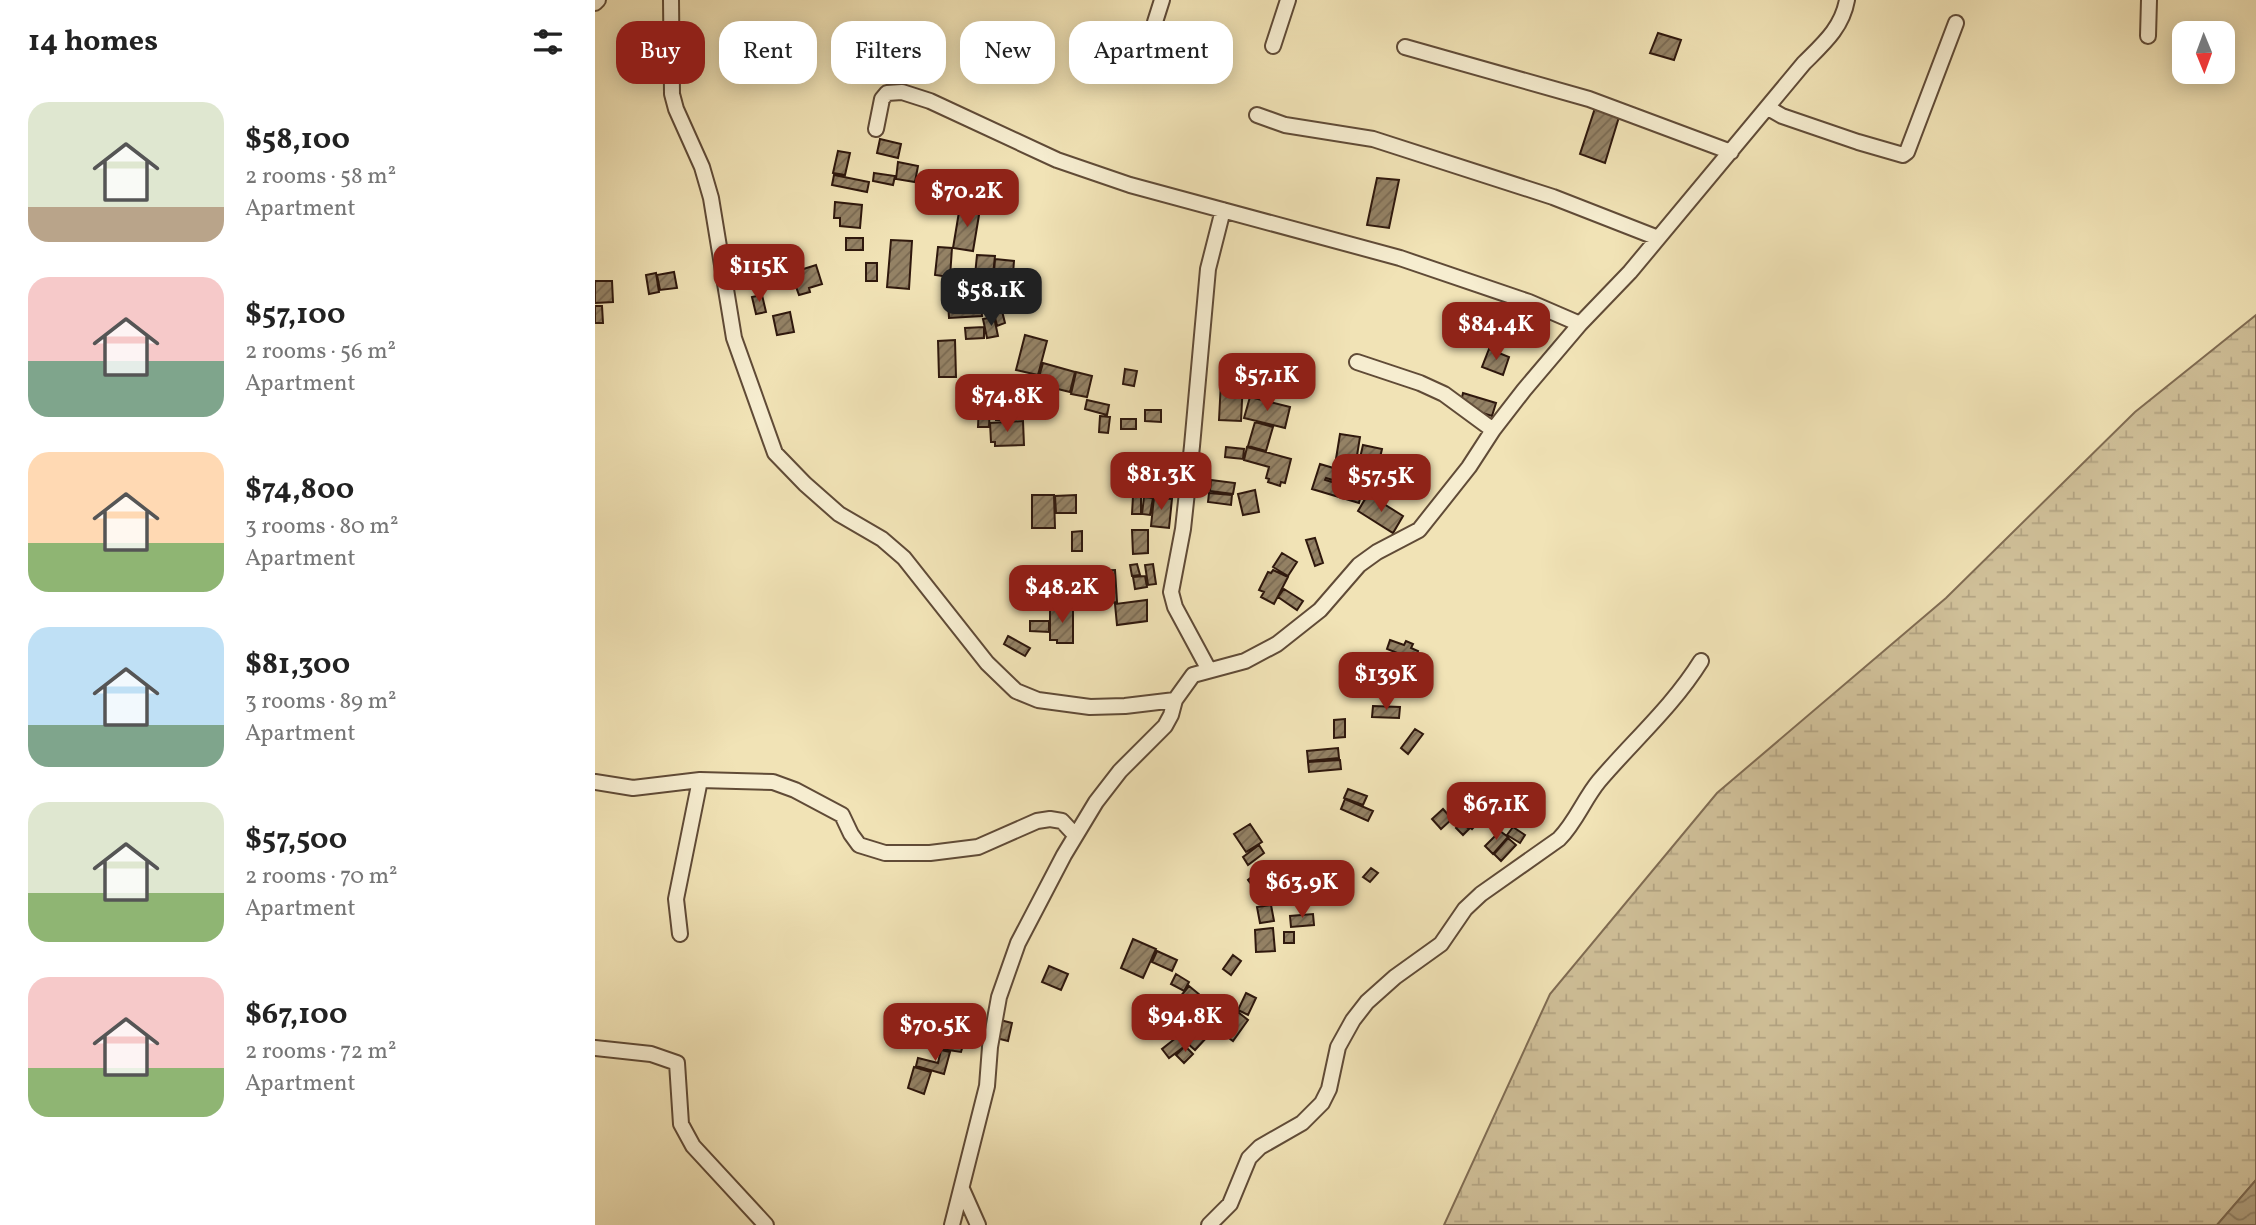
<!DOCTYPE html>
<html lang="en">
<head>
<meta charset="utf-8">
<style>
	:root { --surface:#fff; --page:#f2f2f2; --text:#222; --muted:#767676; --accent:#8f2418 }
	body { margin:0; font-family:Vollkorn,serif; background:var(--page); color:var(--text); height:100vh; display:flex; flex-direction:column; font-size:26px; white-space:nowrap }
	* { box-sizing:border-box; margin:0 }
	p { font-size:23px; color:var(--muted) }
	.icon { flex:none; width:38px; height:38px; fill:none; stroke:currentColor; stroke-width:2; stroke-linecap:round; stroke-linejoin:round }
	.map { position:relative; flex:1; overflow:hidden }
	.side { display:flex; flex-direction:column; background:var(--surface); width:595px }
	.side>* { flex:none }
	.hud { position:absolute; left:21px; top:21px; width:665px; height:63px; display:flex; gap:14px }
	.needle { width:46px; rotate:179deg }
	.controls { position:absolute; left:1577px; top:21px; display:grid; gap:14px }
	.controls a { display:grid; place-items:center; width:63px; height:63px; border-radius:14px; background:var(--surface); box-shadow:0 4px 18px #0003; font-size:35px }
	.price { position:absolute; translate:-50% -60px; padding:0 16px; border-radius:14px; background:var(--accent); color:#fff; font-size:23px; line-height:46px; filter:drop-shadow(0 2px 4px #0008) }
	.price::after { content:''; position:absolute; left:50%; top:42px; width:21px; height:16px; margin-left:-10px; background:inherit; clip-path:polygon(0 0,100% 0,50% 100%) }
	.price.selected { background:#222; color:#fff }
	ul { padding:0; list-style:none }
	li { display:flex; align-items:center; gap:21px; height:175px; padding:0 28px }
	li span { display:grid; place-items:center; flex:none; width:196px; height:140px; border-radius:21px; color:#555 }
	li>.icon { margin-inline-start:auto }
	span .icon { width:84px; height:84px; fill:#fffc; stroke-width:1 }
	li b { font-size:30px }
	h2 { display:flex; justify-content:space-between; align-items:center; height:84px; padding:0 28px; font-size:30px }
	.pill { padding:0 24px; border-radius:21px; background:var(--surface); box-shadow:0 4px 18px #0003; font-size:24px; line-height:63px }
	.pill.selected { background:var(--accent); color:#fff }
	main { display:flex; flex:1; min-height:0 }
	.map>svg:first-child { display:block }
</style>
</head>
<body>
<main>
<section class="side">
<h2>14 homes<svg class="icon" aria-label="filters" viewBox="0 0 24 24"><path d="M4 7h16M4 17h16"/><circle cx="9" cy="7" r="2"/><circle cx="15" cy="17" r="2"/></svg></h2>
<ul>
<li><span style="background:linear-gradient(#dfe7d0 75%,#b9a48a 0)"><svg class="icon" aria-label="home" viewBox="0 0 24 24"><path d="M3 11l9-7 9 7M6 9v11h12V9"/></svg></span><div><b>$58,100</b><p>2 rooms · 58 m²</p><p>Apartment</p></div></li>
<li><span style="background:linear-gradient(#f6c9c9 60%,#7fa58c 0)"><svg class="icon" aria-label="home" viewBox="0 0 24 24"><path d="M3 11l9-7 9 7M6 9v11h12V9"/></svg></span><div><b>$57,100</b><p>2 rooms · 56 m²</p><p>Apartment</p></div></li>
<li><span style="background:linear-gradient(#ffd9b3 65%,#8fb573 0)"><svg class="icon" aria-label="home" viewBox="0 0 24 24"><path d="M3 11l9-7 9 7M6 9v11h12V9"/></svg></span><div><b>$74,800</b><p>3 rooms · 80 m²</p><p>Apartment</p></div></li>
<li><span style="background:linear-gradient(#bfe0f5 70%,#7fa58c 0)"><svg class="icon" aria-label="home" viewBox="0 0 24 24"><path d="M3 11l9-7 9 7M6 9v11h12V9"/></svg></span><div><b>$81,300</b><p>3 rooms · 89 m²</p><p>Apartment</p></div></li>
<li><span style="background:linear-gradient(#dfe7d0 65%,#8fb573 0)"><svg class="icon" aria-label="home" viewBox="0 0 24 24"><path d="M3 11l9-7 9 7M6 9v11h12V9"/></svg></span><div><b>$57,500</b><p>2 rooms · 70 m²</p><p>Apartment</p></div></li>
<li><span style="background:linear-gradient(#f6c9c9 65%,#8fb573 0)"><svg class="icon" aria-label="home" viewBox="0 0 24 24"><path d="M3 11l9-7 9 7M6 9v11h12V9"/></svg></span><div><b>$67,100</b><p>2 rooms · 72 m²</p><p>Apartment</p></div></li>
</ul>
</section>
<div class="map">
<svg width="1661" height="1225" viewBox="0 0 1661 1225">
	<defs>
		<pattern id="wetland-marsh" width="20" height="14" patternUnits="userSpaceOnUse" patternTransform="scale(1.75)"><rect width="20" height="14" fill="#d0c099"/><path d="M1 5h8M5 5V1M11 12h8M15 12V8" fill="none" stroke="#b3a483"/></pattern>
		<pattern id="water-waves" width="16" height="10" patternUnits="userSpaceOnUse" patternTransform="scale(1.75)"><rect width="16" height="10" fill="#af9e7d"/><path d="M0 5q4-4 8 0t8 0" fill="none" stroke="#8f8065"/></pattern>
		<pattern id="building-hatch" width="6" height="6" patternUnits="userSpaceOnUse" patternTransform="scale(1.75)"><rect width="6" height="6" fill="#948265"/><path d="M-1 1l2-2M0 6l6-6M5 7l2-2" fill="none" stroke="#796952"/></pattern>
	</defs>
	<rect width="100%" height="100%" fill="#f1e3b6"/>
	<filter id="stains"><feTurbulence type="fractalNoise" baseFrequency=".00286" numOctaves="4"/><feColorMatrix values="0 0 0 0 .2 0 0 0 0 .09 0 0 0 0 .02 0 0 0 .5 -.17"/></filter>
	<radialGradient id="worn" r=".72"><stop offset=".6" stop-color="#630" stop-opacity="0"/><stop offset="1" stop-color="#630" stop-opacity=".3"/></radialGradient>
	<path fill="url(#wetland-marsh)" stroke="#806c53" stroke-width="2" d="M1661 315V1180L1622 1225H849L955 994 1122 793 1351 598 1540 412Z"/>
	<path fill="url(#water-waves)" stroke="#7c6850" stroke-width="2" d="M1661 1180V1225H1622Z"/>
	<path fill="url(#building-hatch)" stroke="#2f180d" stroke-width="2" fill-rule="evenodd" d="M1063 33 1086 40 1079 60 1055 53Z
		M1001 105 1024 117 1010 163 985 154Z
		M285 139 306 144 303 158 282 153Z
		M243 151 255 153 250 175 238 173Z
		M303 162 323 166 320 182 301 179Z
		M279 173 300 176 298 185 278 181Z
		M239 175 274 182 272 192 237 185Z
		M782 178 804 180 794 228 772 225Z
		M240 202 267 205 265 228 245 226V218H239Z
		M365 206 385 209 378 251 358 248Z
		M251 238H268V250H251Z
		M296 240 317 241 314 289 292 287Z
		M343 247 357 248 355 277 340 275Z
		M382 255 400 256 395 302 384 301V297L378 296Z
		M400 259 419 261 418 274 399 272Z
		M271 263H282V281H271Z
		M221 265 227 284 214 288 215 292 204 295 196 273Z
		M79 272 82 288 65 290 62 275Z
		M61 273 64 292 54 294 51 275Z
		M398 279 423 282 421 304 396 302Z
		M0 281H17L18 302 0 303Z
		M167 295 171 312 161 314 157 297Z
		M383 300 386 302 387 316 354 318 353 302Z
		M405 303 410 323 402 326 397 305Z
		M0 306H7L8 323H0Z
		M195 312 199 332 182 335 178 316Z
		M399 317 403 336 392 338 388 319Z
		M389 327V338L371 339 370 328Z
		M430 335 452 341 443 375 421 370Z
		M360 340 361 377H344L343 341Z
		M894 349 914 357 908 375 887 367Z
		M448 363 480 372 475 392 442 384Z
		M530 369 542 371 539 386 528 384Z
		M481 372 497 376 492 397 476 394Z
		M400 376H411V398H400Z
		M626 381 648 382 646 421 624 420Z
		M868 393 901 403 897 416 865 406Z
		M655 397 695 407 690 428 649 418Z
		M402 399H412L411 420H401Z
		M492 400 514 405 512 415 490 409Z
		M384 404 395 405 394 427H383Z
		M550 410H566V422L550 421Z
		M505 416 515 417 513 433 504 432Z
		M526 419H541V429H526Z
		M428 421 429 445 400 446V442H396L395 423Z
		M660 422 678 427 671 451 653 446Z
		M745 434 765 437 760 468 740 465Z
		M768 445 787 449 781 475 762 471Z
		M631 447 649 449 648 459 630 457Z
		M652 447 696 459 690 483 686 482 685 486 673 482 674 479 671 478 674 467 649 460Z
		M725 464 772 478 768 489 731 478 730 480 767 491 764 503 717 489Z
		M552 466 587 469 584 491 550 488ZM560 476 576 477V481L560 479Z
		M616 480 640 483 638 494 615 491Z
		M660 490 664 512 648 515 643 494Z
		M614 493 637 495 636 505 613 502Z
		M773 494 808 516 798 533 763 511Z
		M437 495H459L460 528H437Z
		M481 495V513H461L460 496Z
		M538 496 546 497V514H537Z
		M549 497 558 498 555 515 547 514Z
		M559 497 577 499 574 528 556 526Z
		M537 530H553V553L538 554Z
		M487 531V551H477V532Z
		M720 538 728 563 720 566 711 540Z
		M687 553 702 562 693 576 678 567Z
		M542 564 545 575 537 576 535 565Z
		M558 564 561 584 553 585 550 565Z
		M520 570 522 602 499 604 497 571Z
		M678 570 693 577 679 604 666 597 669 592 664 590 673 572 676 573Z
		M550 576 552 587 540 589 538 577Z
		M477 587 478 604 455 605 454 588Z
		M689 589 708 601 702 610 683 597Z
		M552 600V621L522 625 520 604Z
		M455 608H478V643H462V640H455Z
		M435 621H454V632L435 631Z
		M413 636 435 648 430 656 409 644Z
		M795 640 809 645 811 641 818 644 816 648 823 651 820 660 792 649Z
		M778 706 805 707 804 718 777 717Z
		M750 719V737L739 738V720Z
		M820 729 828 734 813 754 806 748Z
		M743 748 744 758 713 761 712 751Z
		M745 760 746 769 714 772 713 762Z
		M753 789 772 796 768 805 749 798Z
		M750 799 778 811 773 821 746 809Z
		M876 806 888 817 877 829 865 819Z
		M848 809 857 819 846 829 837 819Z
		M866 822 874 829 868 835 861 828Z
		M655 824 667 842 651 852 639 834Z
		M918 827 930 835 925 843 912 835Z
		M905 831 913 837 898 854 890 846Z
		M913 838 921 845 906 861 899 854Z
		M664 845 669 853 653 865 648 857Z
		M673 864 679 873 677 875 685 887 676 894 674 891 666 897 653 880Z
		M776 868 783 873 775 882 768 877Z
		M715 893 717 903 699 905 697 895Z
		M676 905 679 921 665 923 662 907Z
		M718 914 719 925 696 927 695 916Z
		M678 928 680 951 661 952 660 930Z
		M689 932H699V943H689Z
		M538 939 561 949 548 978 526 968Z
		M562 951 582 960 577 971 557 962Z
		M638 955 646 961 636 975 628 969Z
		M454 966 473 974 466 990 447 982Z
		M581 974 594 982 589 991 576 984Z
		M594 986 605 995 600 1000 606 1005 582 1034 566 1020Z
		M651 993 661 998 653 1015 643 1010Z
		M643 1012 653 1020 638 1041 627 1033Z
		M405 1020 417 1023 413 1041 401 1038Z
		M597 1022 613 1036 600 1050 584 1036Z
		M354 1023 373 1029 366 1052 346 1049Z
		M582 1037 590 1046 574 1058 567 1049Z
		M590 1046 598 1054 589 1063 581 1055Z
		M346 1050 355 1052 349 1074 321 1066 323 1058 343 1063Z
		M319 1067 336 1072 329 1094 313 1088Z"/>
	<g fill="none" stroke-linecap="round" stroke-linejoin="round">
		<defs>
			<path id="minor" d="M76 0 77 94 81 109 107 167 116 198 139 338 180 453 210 484 244 514 287 539 309 558 392 663 421 691 443 700 495 707 530 706 580 700 598 675 650 661 682 644 725 610 764 565 782 552 824 530 874 467 898 430 929 390 985 324 1035 272 1209 63C1228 44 1247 28 1252 0
				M0 3 3 0
				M560 22 567 0
				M1553 36 1554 0
				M678 46 693 0
				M810 47 994 99 1136 152
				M1173 108 1187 116 1263 142 1308 155 1312 152 1361 23
				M662 115 690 125 778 139 958 197 1063 238
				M281 129 287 99 292 93 307 92 335 101 462 160 535 185 805 258 934 302 985 324
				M762 362 825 383 849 394 898 430
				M614 670 580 607 576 592 588 529 597 446 613 269 628 210
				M0 782 38 788 105 780 178 782 200 790 247 815 256 834 264 845 290 853H335L383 847 442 821 455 819 467 821 480 835
				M85 934 81 899 105 780
				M0 1048 56 1054 82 1063 86 1124 98 1146 171 1225
				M367 1189 383 1225
				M357 1225 392 1086 395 1047 404 997 423 943 469 855 501 802 525 771 570 726 576 715 580 700
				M614 1225 635 1204 654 1158 665 1147 707 1123 727 1103 734 1089 743 1047 758 1020 772 1002 800 977 846 944 870 909 886 894 964 839C981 822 989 799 1004 781 1038 741 1078 706 1106 661"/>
		</defs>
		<use href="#minor" stroke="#604b37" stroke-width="18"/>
		<use href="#minor" stroke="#f6edd0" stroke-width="14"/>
	</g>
	<rect width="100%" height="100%" filter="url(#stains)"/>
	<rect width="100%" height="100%" fill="url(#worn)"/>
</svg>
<div class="controls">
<a><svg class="needle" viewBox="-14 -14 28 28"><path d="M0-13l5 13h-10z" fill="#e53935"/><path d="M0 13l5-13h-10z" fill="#767676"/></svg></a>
</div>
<b class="price" style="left:372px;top:229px">$70.2K</b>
<b class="price" style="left:164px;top:304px">$115K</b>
<b class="price selected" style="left:396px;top:328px">$58.1K</b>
<b class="price" style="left:901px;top:362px">$84.4K</b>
<b class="price" style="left:672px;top:413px">$57.1K</b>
<b class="price" style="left:412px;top:434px">$74.8K</b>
<b class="price" style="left:566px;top:512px">$81.3K</b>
<b class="price" style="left:786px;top:514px">$57.5K</b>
<b class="price" style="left:467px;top:625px">$48.2K</b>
<b class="price" style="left:791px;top:712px">$139K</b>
<b class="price" style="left:901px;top:842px">$67.1K</b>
<b class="price" style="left:707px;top:920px">$63.9K</b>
<b class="price" style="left:590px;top:1054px">$94.8K</b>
<b class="price" style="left:340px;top:1063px">$70.5K</b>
<div class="hud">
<a class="pill selected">Buy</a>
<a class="pill">Rent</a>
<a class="pill">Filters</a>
<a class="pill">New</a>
<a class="pill">Apartment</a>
</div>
</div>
</main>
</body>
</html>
